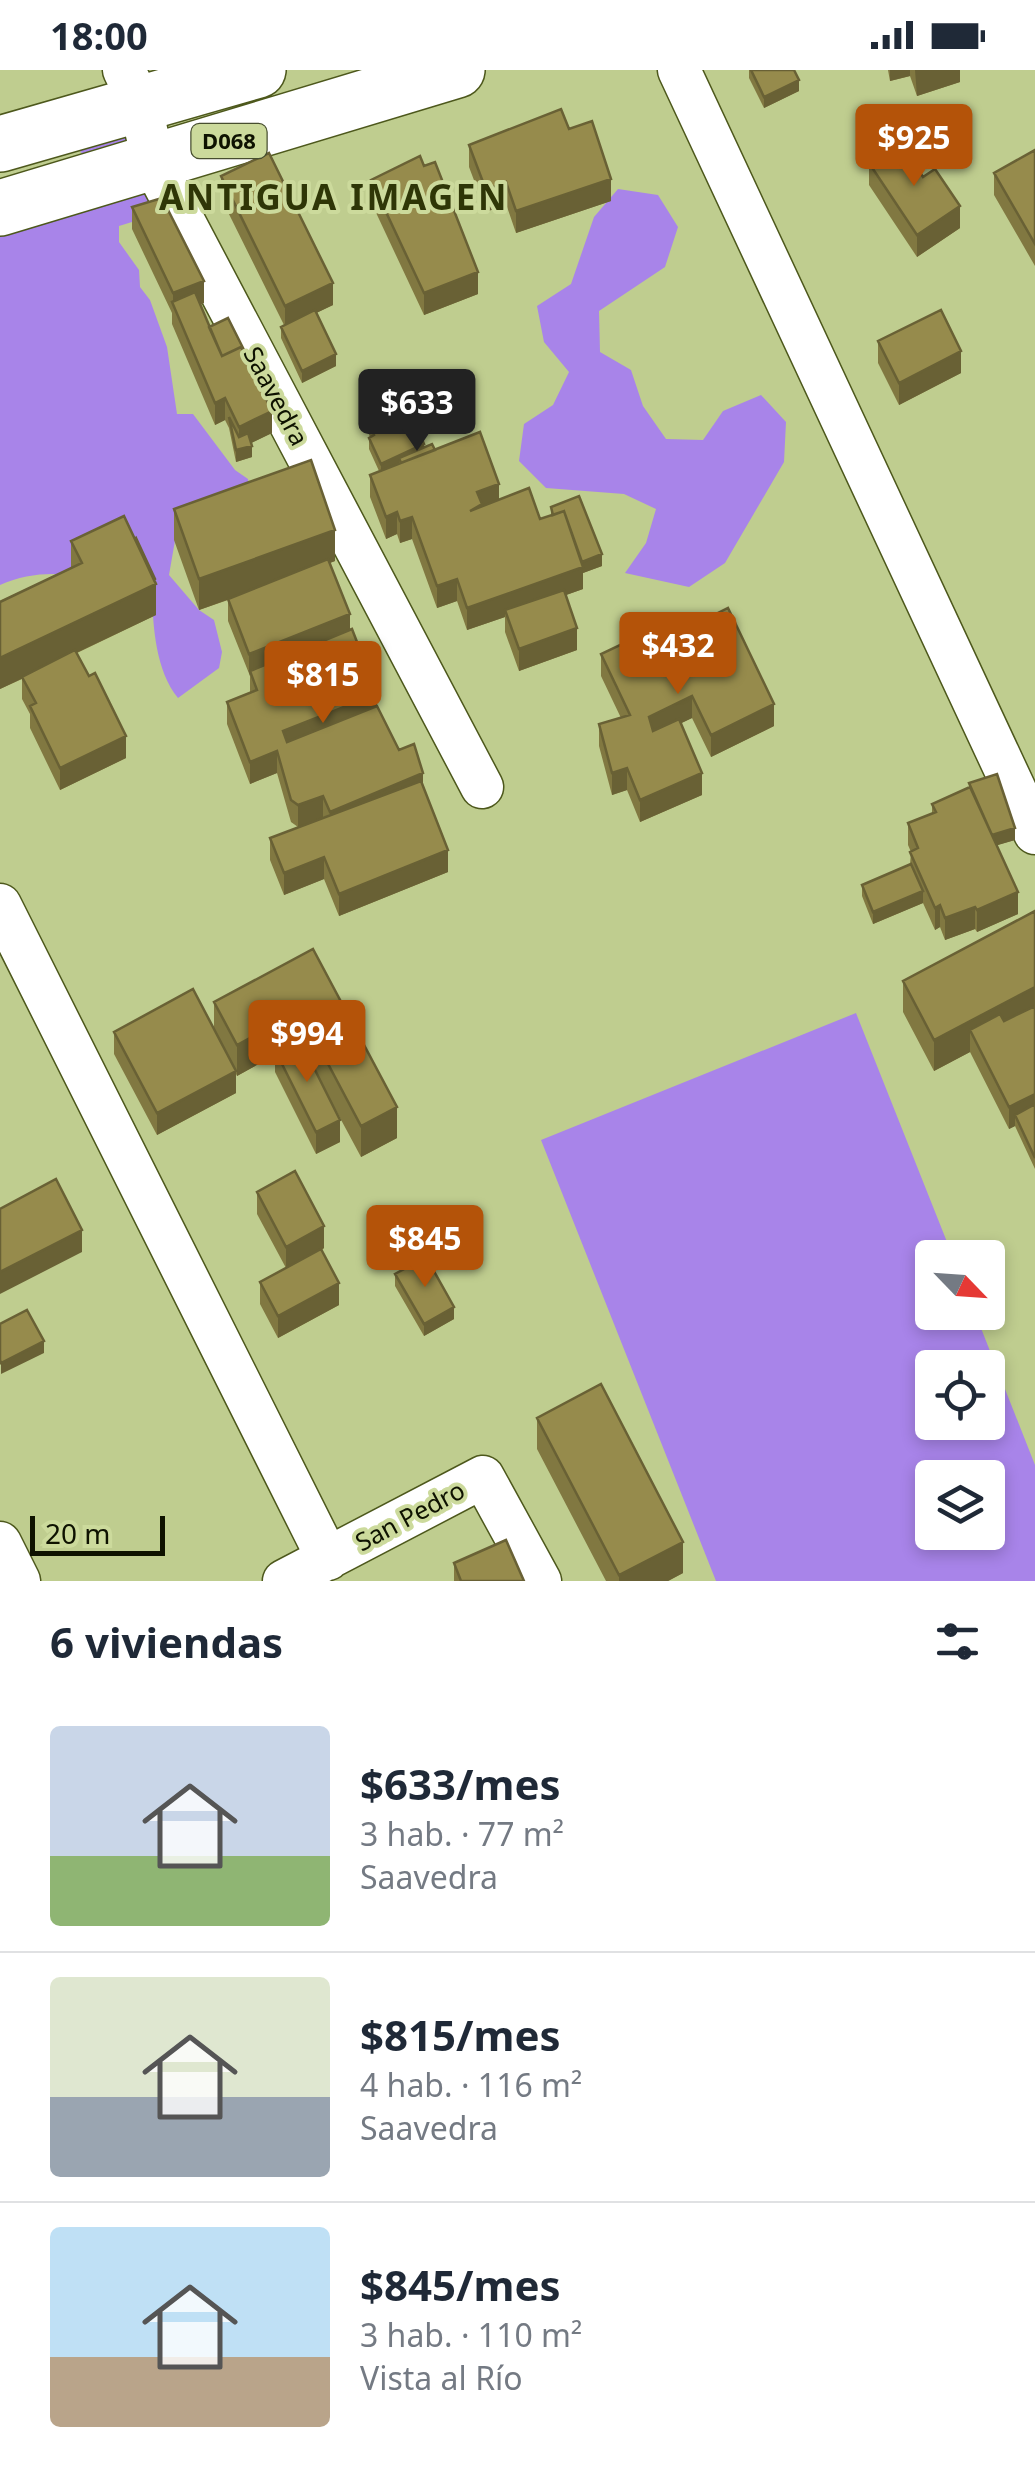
<!DOCTYPE html>
<html lang="es">
<head>
<meta charset="utf-8">
<style>
	:root { --surface:#fff; --page:#f2f2f3; --text:#1f2937; --muted:#747a83; --line:#e0e1e3; --accent:#b45309 }
	body { margin:0; font-family:"Noto Sans",sans-serif; background:var(--page); color:var(--text); height:100vh; display:flex; flex-direction:column; font-size:38px; white-space:nowrap }
	* { box-sizing:border-box; margin:0 }
	p { font-size:32px; color:var(--muted) }
	.icon { flex:none; width:55px; height:55px; fill:none; stroke:currentColor; stroke-width:2; stroke-linecap:round; stroke-linejoin:round }
	.map { position:relative; height:1511px; overflow:hidden }
	.details { display:flex; flex-direction:column; background:var(--surface); flex:1 }
	.details>* { flex:none }
	.needle { width:65px; rotate:115deg }
	.controls { position:absolute; left:915px; top:1170px; display:grid; gap:20px }
	.controls a { display:grid; place-items:center; width:90px; height:90px; border-radius:10px; background:var(--surface); box-shadow:0 5px 15px #0003; font-size:50px }
	.scale { position:absolute; left:30px; bottom:25px; width:135px; box-sizing:border-box; padding-left:10px; border:5px solid #0e1200; border-top:0; font-size:28px; line-height:35px; white-space:nowrap; color:#0e1200; -webkit-text-stroke:8px #ccda9c; paint-order:stroke }
	.price { position:absolute; translate:-50% -85px; padding:0 22px; border-radius:10px; background:var(--accent); color:#fff; font-size:32px; line-height:65px; filter:drop-shadow(0 2px 5px #0008) }
	.price::after { content:''; position:absolute; left:50%; top:60px; width:30px; height:22px; margin-left:-15px; background:inherit; clip-path:polygon(0 0,100% 0,50% 100%) }
	.price.current { background:#222; color:#fff }
	ul { padding:0; list-style:none }
	li { display:flex; align-items:center; gap:30px; height:250px; padding:0 50px }
	li+li { border-top:2px solid var(--line) }
	li span { display:grid; place-items:center; flex:none; width:280px; height:200px; border-radius:10px; color:#555 }
	li>.icon { margin-inline-start:auto }
	span .icon { width:120px; height:120px; fill:#fffc; stroke-width:1 }
	li b { font-size:42px }
	h2 { display:flex; justify-content:space-between; align-items:center; height:120px; padding:0 50px; font-size:42px }
	.status { display:flex; justify-content:space-between; align-items:center; height:70px; padding:0 50px; background:var(--surface); direction:ltr }
	.status svg { height:28px; fill:currentColor }
	.map>svg:first-child { display:block }
</style>
</head>
<body>
<div class="status"><b>18:00</b><svg viewBox="0 0 49 12"><path d="M0 12V9h3v3zM5 12V6h3v6zM10 12V3h3v9zM15 12V0h3v12zM26 1h20v11H26zM47 4h2v5h-2z"/></svg></div>
<div class="map">
<svg width="1035" height="1511" viewBox="0 0 1035 1511">
	<rect width="100%" height="100%" fill="#bfcd8f"/>
	<path fill="#a884e9" fill-rule="evenodd" d="M116 57 157 104 145 148 119 156V172L139 200 140 217 150 230 167 277 177 344H193L235 400 248 409 250 425 177 459 169 505 199 540 214 550 222 582 219 598 178 628C156 601 153 558 152 524 101 510 51 492 0 515V143L86 88 74 74Z
		M618 119 658 125 678 157 665 197 599 241 600 282 631 300 643 336 666 369 703 370 723 341 761 325 786 352 784 392 725 493 689 517 625 503 646 473 656 439 624 424 546 418 519 391 524 354 553 335 569 302 544 272 537 236 571 214 594 147Z
		M856 943 953 1187 932 1188V1242L975 1243 1035 1395V1511H716L541 1070ZM932 1298H988V1352H932ZM932 1408H988V1462H932Z"/>
	<g fill="none" stroke-linecap="round" stroke-linejoin="round">
		<defs>
			<path id="minor" d="M124 0 140 33 154 95 482 717
				M679 0 1035 763
				M0 835 328 1489
				M0 1473 19 1511
				M284 1511 483 1407 540 1511"/>
			<path id="primary" d="M0 74 258 0
				M0 138 457 0"/>
		</defs>
		<use href="#minor" stroke="#4d581c" stroke-width="45"/>
		<use href="#primary" stroke="#4d581c" stroke-width="58"/>
		<use href="#minor" stroke="#fff" stroke-width="42"/>
		<use href="#primary" stroke="#fff" stroke-width="55"/>
	</g>
	<path fill="#817841" d="M749 0H794L799 21 764 38 749 8Z
		M888 0H960V12L917 26 910 6 890 11Z
		M569 59 611 131 516 163 506 134 486 142 469 97V75Z
		M1035 80V196L994 125V103Z
		M869 93 960 158 917 187 869 115Z
		M221 106 333 235 316 243 336 296 302 313 281 268V257L284 255 221 128Z
		M371 110 478 224 424 245 371 132Z
		M132 137 204 233 200 235 209 257 243 281 272 363 251 373 252 387 236 392 229 358 225 350 215 355 172 254V243L132 159Z
		M878 271 961 303 899 335 878 293Z
		M368 350 424 377 435 380 499 430 540 449 551 446V437L602 496 583 503V519L566 525 577 580 519 601 505 562V547L467 560 457 531 437 538 412 469 400 473 397 464 386 469 370 427V405L379 401 369 379V368L370 367 368 362Z
		M174 439 335 491 330 493 350 560 377 636 399 680 423 717 448 802 339 846 324 809 284 825 270 790V768L298 757 291 752 277 703 250 714 227 654V632L250 623V606L228 551V530L199 540 174 470Z
		M71 471 156 545 77 583 126 688 60 720 30 658V644L22 629V609L0 619V531L71 498Z
		M665 570 774 656 711 687 692 648 681 653 702 725 640 752 627 720 612 725 599 676V654L621 648 601 606V584Z
		M969 713 1015 770 997 775 1018 844 977 862 975 859 945 870 940 857 935 860 923 833 873 854 862 826V815L910 795 911 782 908 775V753L932 744V734L969 717Z
		M1035 841V1099L1015 1056 1009 1059 970 982 934 1001 903 942V911Z
		M313 879 397 1068 361 1087 317 1005 340 1072 316 1084 275 1002V985L237 1006 236 1004V1023L157 1065 114 984V962L214 959V932Z
		M257 1122 324 1178 322 1180 339 1235 278 1268 260 1234V1212L286 1198 257 1144Z
		M395 1204 454 1249 424 1266 395 1216Z
		M537 1348 683 1503 668 1511H606L537 1379Z
		M454 1493 461 1511H454Z"/>
	<path fill="#696135" d="M890 0H910V6L890 11Z
		M915 0H960V12L917 26Z
		M799 10V21L764 38V27Z
		M611 109V131L516 163V141Z
		M506 112V134L486 142V120Z
		M960 136V158L917 187V165Z
		M478 202V224L424 245V223Z
		M204 211V233L177 243 173 235V223Z
		M333 213V235L285 258V236Z
		M961 281V303L899 335V313Z
		M336 284V296L302 313V301Z
		M225 328V350L215 355V333Z
		M272 341V363L239 379V357Z
		M424 374V385L399 388V397L381 405V394Z
		M252 376V387L236 392V380Z
		M499 414V436L470 463 477 422Z
		M397 442V464L386 469V447Z
		M412 447V469L400 473V451Z
		M335 460V491L199 540V509Z
		M602 484V496L583 503V519L507 546 505 540V547L467 560V538Z
		M457 509V531L437 538V516Z
		M156 514V545L0 619V588Z
		M350 544V566L250 601 249 606V584Z
		M577 558V580L519 601V579Z
		M377 624V646L283 683V661Z
		M692 626V648L649 669V647Z
		M774 634V656L711 687V665Z
		M126 666V688L60 720V698Z
		M277 681V703L250 714V692Z
		M627 698V720L612 725V703Z
		M423 703V725L330 764V742Z
		M702 703V725L640 752V730Z
		M323 726V748L298 757V735Z
		M1015 758V770L988 778V767Z
		M448 780V802L339 846V824Z
		M324 787V809L284 825V803Z
		M923 821V833L873 854V842Z
		M1018 822V844L977 862V840Z
		M940 835V857L935 860V838Z
		M975 837V859L945 870V848Z
		M1035 917V948L970 960V982L934 1001V970Z
		M300 941V972L275 980V985L237 1006V975Z
		M236 1001V1023L157 1065V1043Z
		M1035 1024V1046L1015 1045V1056L1009 1059V1037Z
		M397 1037V1068L361 1087V1056Z
		M340 1050V1072L316 1084V1062Z
		M324 1156V1178L286 1199V1177Z
		M82 1160V1182L0 1224V1202Z
		M339 1213V1235L278 1268V1246Z
		M454 1237V1249L424 1266V1254Z
		M44 1271V1283L1 1304V1293Z
		M683 1472V1503L668 1511H619V1505Z"/>
	<path fill="#968b4c" stroke="#696135" stroke-width="2.5" d="M751 0H794L799 10 764 27Z
		M561 39 569 59 592 51 611 109 516 141 506 112 486 120 469 75Z
		M900 72 923 107 935 99 960 136 917 165 869 93Z
		M1035 80V174L994 103Z
		M269 83 333 213 285 236 221 106Z
		M420 86 424 96 435 92 478 202 424 223 371 110Z
		M162 128 204 211 173 223 132 137Z
		M195 222 222 286 241 277 272 341 239 357 225 328 215 333 172 232Z
		M315 240 336 284 302 301 281 257Z
		M941 240 961 281 899 313 878 271Z
		M228 248 243 278H242L241 277 222 286 209 257Z
		M408 333 424 374 381 394 369 368 374 365 368 350Z
		M229 347 239 367 248 363 252 376 236 380Z
		M480 362 499 414 477 422 482 434 470 441 529 418 540 449 564 441 583 497 467 538 457 509 437 516 412 447 400 451 397 442 386 447 370 405Z
		M432 374 435 380 401 393 399 388Z
		M311 390 335 460 199 509 174 439Z
		M579 426 602 484 582 492 564 441 553 445 551 437Z
		M124 446 156 514 0 588V532L82 493 71 471Z
		M136 468 155 509 154 510 135 469Z
		M328 489 350 544 249 584 228 529Z
		M564 520 577 558 519 579 505 540Z
		M728 538 774 634 711 665 692 626 649 647 653 661 679 649 702 703 640 730 627 698 612 703 599 654 630 645 601 584 658 557 664 570Z
		M352 559 377 624 283 661 287 672 377 636 399 680 414 674 423 703 330 742 323 726 298 735 291 730 277 681 250 692 227 632 257 620 250 601Z
		M75 580 89 606 95 603 126 666 60 698 30 636 36 633 22 607Z
		M997 704 1015 758 992 765 969 713Z
		M421 711 448 780 339 824 324 787 284 803 270 768Z
		M970 717 1018 822 977 840 975 837 945 848 940 835 935 838 910 782 918 778 908 753 936 742 932 734Z
		M911 794 923 821 873 842 862 815Z
		M1035 841V917L934 970 903 911Z
		M313 879 397 1037 361 1056 300 941 237 975 214 932Z
		M193 919 236 1001 157 1043 114 962Z
		M1035 936V1024L1009 1037 970 960 1000 944 1004 951Z
		M299 968 340 1050 316 1062 275 980Z
		M1035 1034V1088L1015 1045Z
		M295 1101 324 1156 286 1177 257 1122Z
		M56 1109 82 1160 0 1202V1139Z
		M321 1179 339 1213 278 1246 260 1212Z
		M426 1187 454 1237 424 1254 395 1204Z
		M27 1240 44 1271 1 1293 0 1290V1254Z
		M601 1314 683 1472 619 1505 537 1348Z
		M506 1470 524 1511H461L454 1493Z"/>
	<g text-anchor="middle" stroke-width="8" stroke-linejoin="round" paint-order="stroke">
		<rect fill="#ccda9c" stroke="#474e2f" stroke-width="2.5" x="191.5" y="54" width="75" height="34" rx="8"/>
		<g font-size="22" font-weight="bold" fill="#0e1200">
			<text x="229" y="79">D068</text>
		</g>
		<g font-size="25" fill="#0e1200" stroke="#ccda9c">
			<text transform="translate(276 326) rotate(62)" y="9">Saavedra</text>
			<text transform="translate(410 1446) rotate(-28)" y="9">San Pedro</text>
		</g>
		<g font-size="35" font-weight="bold" letter-spacing="2.5" fill="#2f3607" stroke="#ccda9c">
			<text x="334" y="140">ANTIGUA IMAGEN</text>
		</g>
	</g>
</svg>
<div class="controls">
<a><svg class="needle" viewBox="-14 -14 28 28"><path d="M0-13l5 13h-10z" fill="#e53935"/><path d="M0 13l5-13h-10z" fill="#747a83"/></svg></a>
<a><svg class="icon" aria-label="locate" viewBox="0 0 24 24"><circle cx="12" cy="12" r="6"/><path d="M12 2v4M12 18v4M2 12h4M18 12h4"/></svg></a>
<a><svg class="icon" aria-label="layers" viewBox="0 0 24 24"><path d="M12 4l9 5-9 5-9-5zM3 14l9 5 9-5"/></svg></a>
</div>
<div class="scale">20 m</div>
<b class="price" style="left:914px;top:119px">$925</b>
<b class="price current" style="left:417px;top:384px">$633</b>
<b class="price" style="left:678px;top:627px">$432</b>
<b class="price" style="left:323px;top:656px">$815</b>
<b class="price" style="left:307px;top:1015px">$994</b>
<b class="price" style="left:425px;top:1220px">$845</b>
</div>
<section class="details">
<h2>6 viviendas<svg class="icon" aria-label="filters" viewBox="0 0 24 24"><path d="M4 7h16M4 17h16"/><circle cx="9" cy="7" r="2"/><circle cx="15" cy="17" r="2"/></svg></h2>
<ul>
<li><span style="background:linear-gradient(#c9d6e8 65%,#8fb573 0)"><svg class="icon" aria-label="home" viewBox="0 0 24 24"><path d="M3 11l9-7 9 7M6 9v11h12V9"/></svg></span><div><b>$633/mes</b><p>3 hab. · 77 m²</p><p>Saavedra</p></div></li>
<li><span style="background:linear-gradient(#dfe7d0 60%,#9aa5b1 0)"><svg class="icon" aria-label="home" viewBox="0 0 24 24"><path d="M3 11l9-7 9 7M6 9v11h12V9"/></svg></span><div><b>$815/mes</b><p>4 hab. · 116 m²</p><p>Saavedra</p></div></li>
<li><span style="background:linear-gradient(#bfe0f5 65%,#b9a48a 0)"><svg class="icon" aria-label="home" viewBox="0 0 24 24"><path d="M3 11l9-7 9 7M6 9v11h12V9"/></svg></span><div><b>$845/mes</b><p>3 hab. · 110 m²</p><p>Vista al Río</p></div></li>
</ul>
</section>
</body>
</html>
